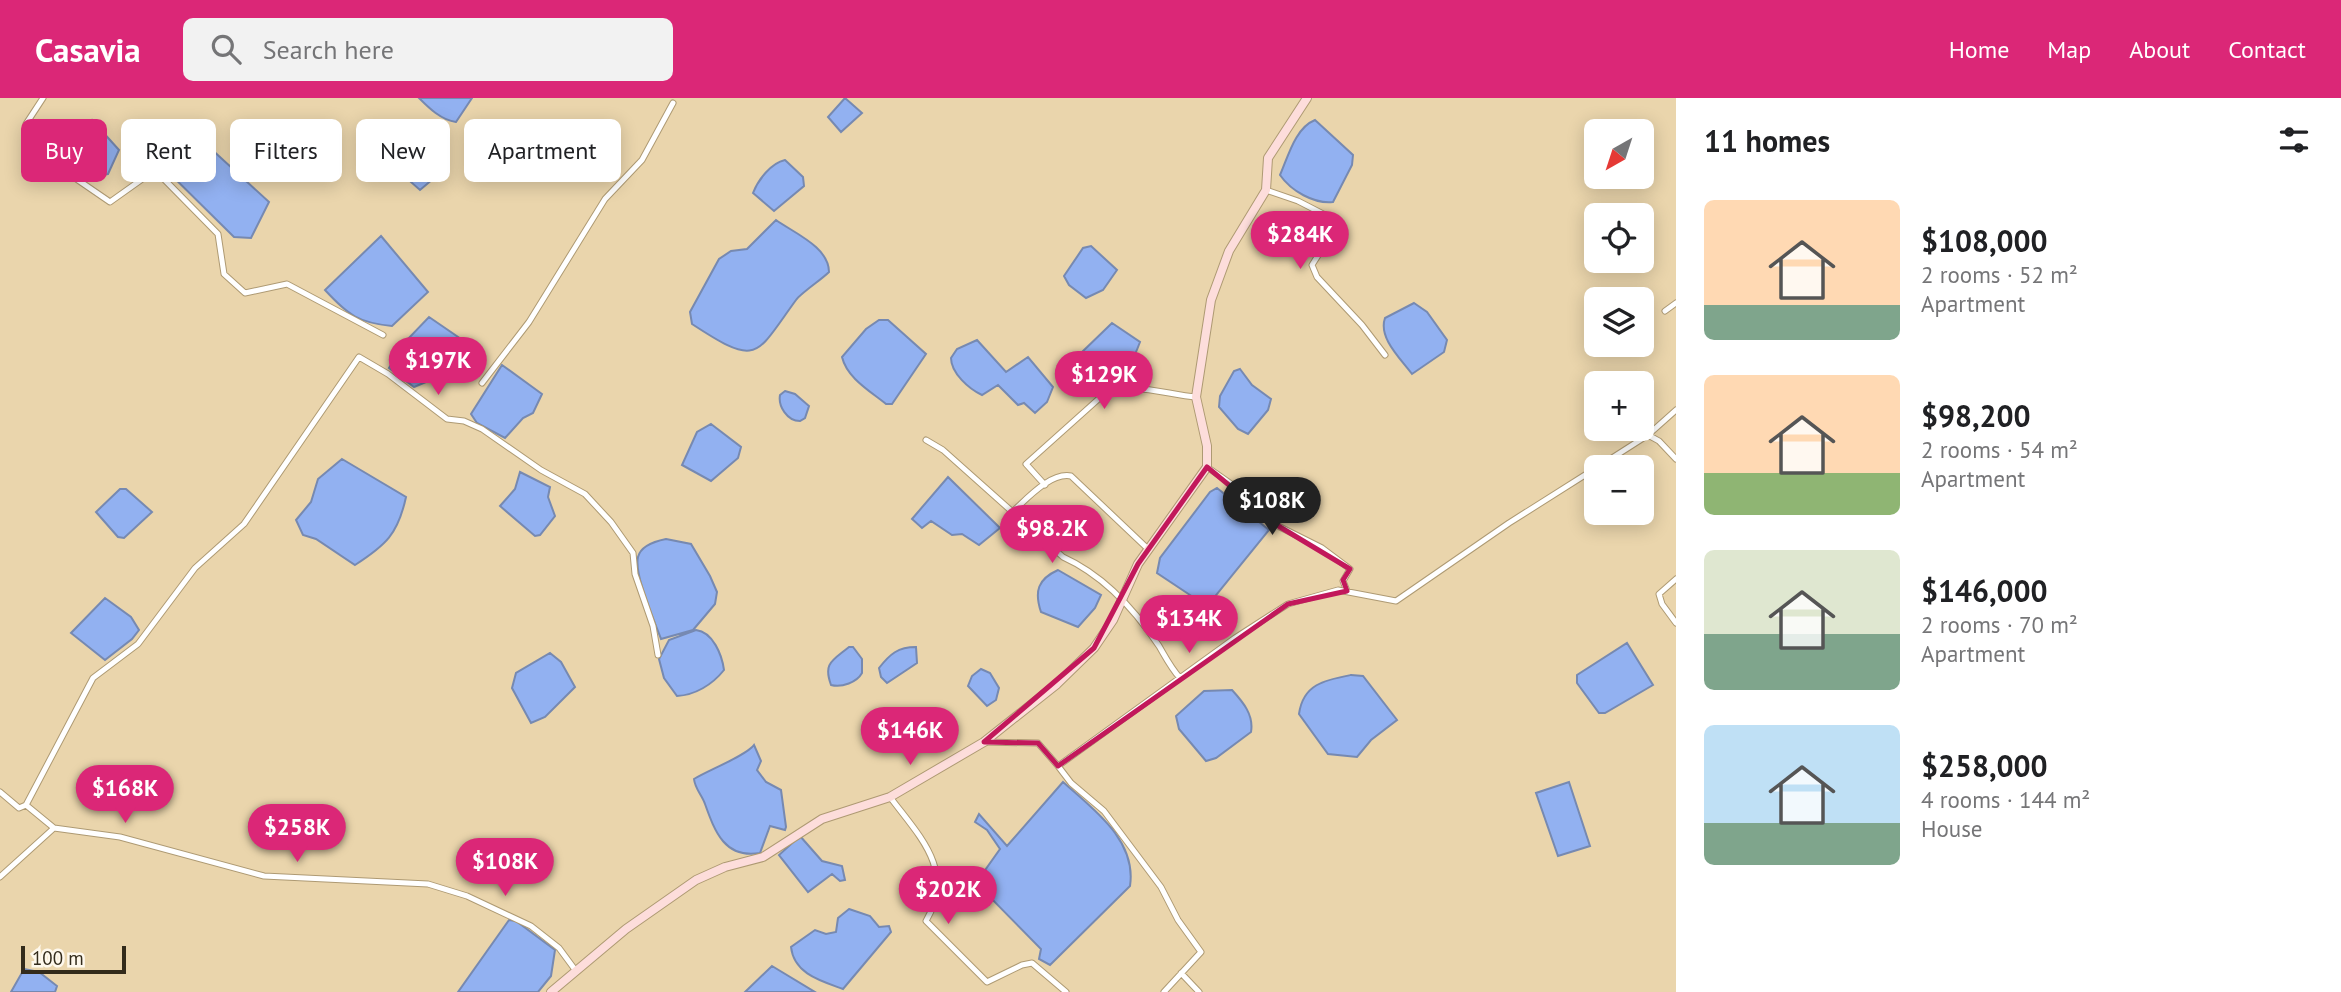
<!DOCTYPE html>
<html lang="en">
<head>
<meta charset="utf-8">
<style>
	:root { --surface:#fff; --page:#f2f2f2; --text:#202124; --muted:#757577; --accent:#db2777 }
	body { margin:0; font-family:"PT Sans",sans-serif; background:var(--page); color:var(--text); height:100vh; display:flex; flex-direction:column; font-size:26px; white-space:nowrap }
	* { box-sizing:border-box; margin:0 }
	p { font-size:23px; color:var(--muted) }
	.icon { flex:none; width:38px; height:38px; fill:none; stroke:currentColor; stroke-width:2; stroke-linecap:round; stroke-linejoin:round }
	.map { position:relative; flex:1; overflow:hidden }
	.side { display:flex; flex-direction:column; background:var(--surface); width:665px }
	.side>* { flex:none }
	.guide { position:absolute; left:21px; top:21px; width:665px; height:63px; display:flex; gap:14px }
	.needle { width:46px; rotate:219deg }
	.buttons { position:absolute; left:1584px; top:21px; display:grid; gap:14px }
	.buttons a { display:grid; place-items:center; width:70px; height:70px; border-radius:10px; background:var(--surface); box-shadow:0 4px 18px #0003; font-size:35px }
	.scale { position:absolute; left:21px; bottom:18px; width:105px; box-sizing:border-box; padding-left:7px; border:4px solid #332b1b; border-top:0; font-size:19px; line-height:24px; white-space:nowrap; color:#332b1b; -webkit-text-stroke:5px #fef8ec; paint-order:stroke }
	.price { position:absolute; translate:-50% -60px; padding:0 16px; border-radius:24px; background:var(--accent); color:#fff; font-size:23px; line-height:46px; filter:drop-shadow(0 2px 4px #0008) }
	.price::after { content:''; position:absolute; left:50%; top:42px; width:21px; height:16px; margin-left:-10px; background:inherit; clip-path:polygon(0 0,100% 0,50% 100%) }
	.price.current { background:#222; color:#fff }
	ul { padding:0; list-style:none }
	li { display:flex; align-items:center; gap:21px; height:175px; padding:0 28px }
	li span { display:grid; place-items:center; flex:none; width:196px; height:140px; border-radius:10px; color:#555 }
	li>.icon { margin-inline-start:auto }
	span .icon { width:84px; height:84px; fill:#fffc; stroke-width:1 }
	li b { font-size:30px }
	h2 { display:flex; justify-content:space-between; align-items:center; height:84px; padding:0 28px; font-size:30px }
	.tag { padding:0 24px; border-radius:10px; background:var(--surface); box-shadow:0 4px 18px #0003; font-size:24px; line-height:63px }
	.tag.current { background:var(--accent); color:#fff }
	header { display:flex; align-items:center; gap:42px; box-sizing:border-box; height:98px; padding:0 35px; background:var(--accent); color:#fff }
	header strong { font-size:33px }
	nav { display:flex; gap:38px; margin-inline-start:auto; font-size:24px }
	.search { width:490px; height:63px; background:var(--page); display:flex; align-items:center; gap:18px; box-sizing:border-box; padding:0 24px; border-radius:10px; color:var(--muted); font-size:26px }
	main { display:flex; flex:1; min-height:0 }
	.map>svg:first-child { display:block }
</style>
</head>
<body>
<header>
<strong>Casavia</strong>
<div class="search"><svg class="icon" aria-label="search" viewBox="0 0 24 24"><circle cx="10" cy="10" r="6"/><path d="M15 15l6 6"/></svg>Search here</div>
<nav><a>Home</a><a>Map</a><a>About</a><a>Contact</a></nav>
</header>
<main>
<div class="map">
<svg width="1676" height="894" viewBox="0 0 1676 894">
	<rect width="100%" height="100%" fill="#ead5ac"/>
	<path fill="#92b1f1" stroke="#7689b1" stroke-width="2" d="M419 0H472L456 24C441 22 429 10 419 0Z
		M845 0 862 15 841 34 828 19Z
		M92 22 119 52 108 76 94 78 64 49Z
		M1315 22 1353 57 1352 67 1333 104C1314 106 1291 93 1280 77 1288 59 1295 30 1315 22Z
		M184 26 269 104 251 140 234 139 154 60Z
		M419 58 440 75 420 92 403 77Z
		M785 62 803 79 804 88 774 113 753 95C758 82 771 65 785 62Z
		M776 122C794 135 829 149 829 174 821 182 801 195 796 202 755 258 759 270 692 226L690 214 719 161 731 153 747 151Z
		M381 138 428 194 392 228C359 225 348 217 325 192Z
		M1091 148 1117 172 1103 192 1086 200 1069 187 1064 178 1083 150Z
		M1414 205 1427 214 1447 242 1444 254 1412 276C1401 261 1378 240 1385 220Z
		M429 219 461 241 431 282 414 289 389 270 404 245Z
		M879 222H888L926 256 892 306H886C870 293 847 280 842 259L866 231Z
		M1112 225 1140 244C1133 263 1126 276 1109 287L1079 267 1078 258Z
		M977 242 1006 274 1028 259 1053 289 1047 304 1035 315 1024 305 1018 307 998 287 982 297C969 291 951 275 951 260L957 251Z
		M502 267 542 296 533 315 523 320 505 340 477 325 471 316Z
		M1240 271 1252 287 1271 301 1268 312 1248 336 1238 331 1219 309 1220 298 1234 273Z
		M785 293 795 296 809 308 805 320 800 323C787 323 778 308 780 297Z
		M711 326 741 349 738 360 711 383 682 367 697 334Z
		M342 361 406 399C398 436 386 447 355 467L316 441 303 437 296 422 311 404 318 381Z
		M520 374 550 389 548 399 555 418 540 437 535 438 500 408 515 391Z
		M948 379 1000 430 979 447 962 436 952 437 931 423 922 430 912 421Z
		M1217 390 1269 432 1213 501 1202 505 1157 475 1160 460 1210 394Z
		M120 391H126L152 414 124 440 118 439 96 414Z
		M666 441 691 446 710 478 717 494 715 506 693 532 661 541C654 522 634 477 638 459 641 447 656 443 666 441Z
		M1058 472 1101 497 1095 510 1078 529 1041 514C1034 493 1038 481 1058 472Z
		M105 500 131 519 139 532 132 541 105 562 71 535Z
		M696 532C713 534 722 557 724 572 712 587 695 597 677 598L664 580 659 561 669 542Z
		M1627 545 1653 587 1605 615H1599L1577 585V577Z
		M849 549H853L862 561V575C857 584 842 590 831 587 823 565 832 563 849 549Z
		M916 549 917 565 887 585 881 579 879 570C890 556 898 549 916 549Z
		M550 555 561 564 575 589 545 619 531 625 512 590 516 575Z
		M981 571 990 575 999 590 996 602 987 608 968 588 972 578Z
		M1351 577 1363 578 1397 622 1371 642 1357 659 1328 656 1299 616C1303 586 1325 582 1351 577Z
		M1232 592C1243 604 1254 617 1251 634L1216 660 1206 663 1179 631 1176 618 1204 593Z
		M754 647 761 663 757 672 766 684 781 692 786 729 785 732 770 728 760 755C725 761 715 734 705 706 702 697 695 691 694 681 709 672 747 657 754 647Z
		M1063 684C1093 711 1137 742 1130 788L1050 867 1039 861 1041 851 976 785 1000 751 987 732 975 724 979 716 1007 748Z
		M1569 684 1590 748 1558 758 1536 695Z
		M800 738 822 763 842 768 845 782 840 783 832 776 808 794 779 757Z
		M849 811 870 818 879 829 889 828 891 834 843 891C821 883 794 876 791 849L815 832 826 836 836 834 838 820Z
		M509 822 516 823 555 852 551 878 538 894H458Z
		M772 868 815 894H745Z
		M24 871 39 874 57 888 55 894H11Z"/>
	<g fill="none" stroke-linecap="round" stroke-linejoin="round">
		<defs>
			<path id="street" d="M43 0 26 26 59 69 110 104 155 72 218 136 224 176 245 195 287 186 383 237
				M1266 92 1298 103 1333 121 1334 132 1312 167 1317 179 1362 227 1385 257
				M1665 213 1676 205
				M482 285 529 224 605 101 642 62 673 5
				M1648 337 1676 312
				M926 342 943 352 1063 459C1103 477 1135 512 1159 548 1166 560 1171 570 1180 580
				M1207 369 1237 390 1254 411 1280 429 1322 450 1350 471 1343 483 1347 493
				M1598 369 1648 337 1659 343 1676 361
				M1045 387 1026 366 1103 297C1130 282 1167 297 1196 299
				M1011 415C1026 402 1050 374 1071 378L1148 451
				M1676 481 1659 496 1662 506 1676 525
				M984 644 1038 645 1058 668
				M0 694 19 710 26 707
				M890 699C919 738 956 772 926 823L987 884 1022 867 1032 865 1066 894
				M54 730 120 739 264 778 428 786 467 798 531 828 559 850 576 873
				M0 779 54 730 26 707 93 580 138 546 195 470 244 426 359 259 388 276 447 321 464 323 482 331 541 372 585 396 611 424 633 455 635 476 653 528 658 557
				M1181 875 1199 894
				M1164 894 1201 854 1178 822 1161 789 1104 713 1071 685 1058 668 1235 540 1288 506 1338 492 1396 503 1509 425 1596 370"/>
			<path id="secondary" d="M551 894 626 831 696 782 725 769 763 759 822 721 890 699 984 644 1057 586 1094 550 1113 522 1138 466 1207 369V348L1196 299 1211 202 1229 153 1266 92 1268 60 1307 0"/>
		</defs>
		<use href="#street" stroke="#ae9a73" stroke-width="7"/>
		<use href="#secondary" stroke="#ae9a73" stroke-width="10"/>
		<use href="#street" stroke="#fff" stroke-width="5"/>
		<use href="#secondary" stroke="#fddddb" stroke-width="8"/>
	</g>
	<path fill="none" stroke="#c2185b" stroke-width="5" stroke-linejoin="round" d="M1207 369 1280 429 1350 471 1343 482 1347 493 1288 506 1058 668 1038 645 984 644 1094 550 1138 466Z"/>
</svg>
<div class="buttons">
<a><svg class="needle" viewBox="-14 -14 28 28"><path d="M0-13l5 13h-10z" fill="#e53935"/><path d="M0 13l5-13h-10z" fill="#757577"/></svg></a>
<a><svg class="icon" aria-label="locate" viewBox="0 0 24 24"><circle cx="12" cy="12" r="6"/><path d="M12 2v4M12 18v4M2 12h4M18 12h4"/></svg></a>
<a><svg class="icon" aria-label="layers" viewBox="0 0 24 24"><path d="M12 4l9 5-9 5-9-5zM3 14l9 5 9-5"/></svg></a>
<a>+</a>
<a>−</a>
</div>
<div class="scale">100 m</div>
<b class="price" style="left:1300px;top:173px">$284K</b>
<b class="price" style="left:438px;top:299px">$197K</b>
<b class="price" style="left:1104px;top:313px">$129K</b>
<b class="price current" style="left:1272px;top:439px">$108K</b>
<b class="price" style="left:1052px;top:467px">$98.2K</b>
<b class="price" style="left:1189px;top:557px">$134K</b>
<b class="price" style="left:910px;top:669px">$146K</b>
<b class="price" style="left:125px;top:727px">$168K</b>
<b class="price" style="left:297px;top:766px">$258K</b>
<b class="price" style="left:505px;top:800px">$108K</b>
<b class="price" style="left:948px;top:828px">$202K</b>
<div class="guide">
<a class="tag current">Buy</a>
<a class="tag">Rent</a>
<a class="tag">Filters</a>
<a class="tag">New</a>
<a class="tag">Apartment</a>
</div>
</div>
<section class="side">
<h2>11 homes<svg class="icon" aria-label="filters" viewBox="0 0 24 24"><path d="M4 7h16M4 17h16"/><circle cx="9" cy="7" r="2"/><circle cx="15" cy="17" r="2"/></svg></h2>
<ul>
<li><span style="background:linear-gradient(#ffd9b3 75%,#7fa58c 0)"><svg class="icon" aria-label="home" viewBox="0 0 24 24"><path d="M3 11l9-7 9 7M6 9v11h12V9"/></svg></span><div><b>$108,000</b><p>2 rooms · 52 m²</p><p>Apartment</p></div></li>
<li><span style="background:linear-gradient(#ffd9b3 70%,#8fb573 0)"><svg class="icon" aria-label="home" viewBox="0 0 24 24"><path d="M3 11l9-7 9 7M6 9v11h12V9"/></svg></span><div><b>$98,200</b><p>2 rooms · 54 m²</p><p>Apartment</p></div></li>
<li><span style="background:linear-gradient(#dfe7d0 60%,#7fa58c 0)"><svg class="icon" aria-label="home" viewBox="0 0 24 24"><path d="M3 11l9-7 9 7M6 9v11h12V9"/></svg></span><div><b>$146,000</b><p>2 rooms · 70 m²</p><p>Apartment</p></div></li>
<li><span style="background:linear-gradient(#bfe0f5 70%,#7fa58c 0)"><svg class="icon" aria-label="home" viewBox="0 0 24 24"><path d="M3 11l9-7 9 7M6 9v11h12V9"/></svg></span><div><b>$258,000</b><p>4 rooms · 144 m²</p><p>House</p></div></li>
</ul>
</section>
</main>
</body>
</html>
